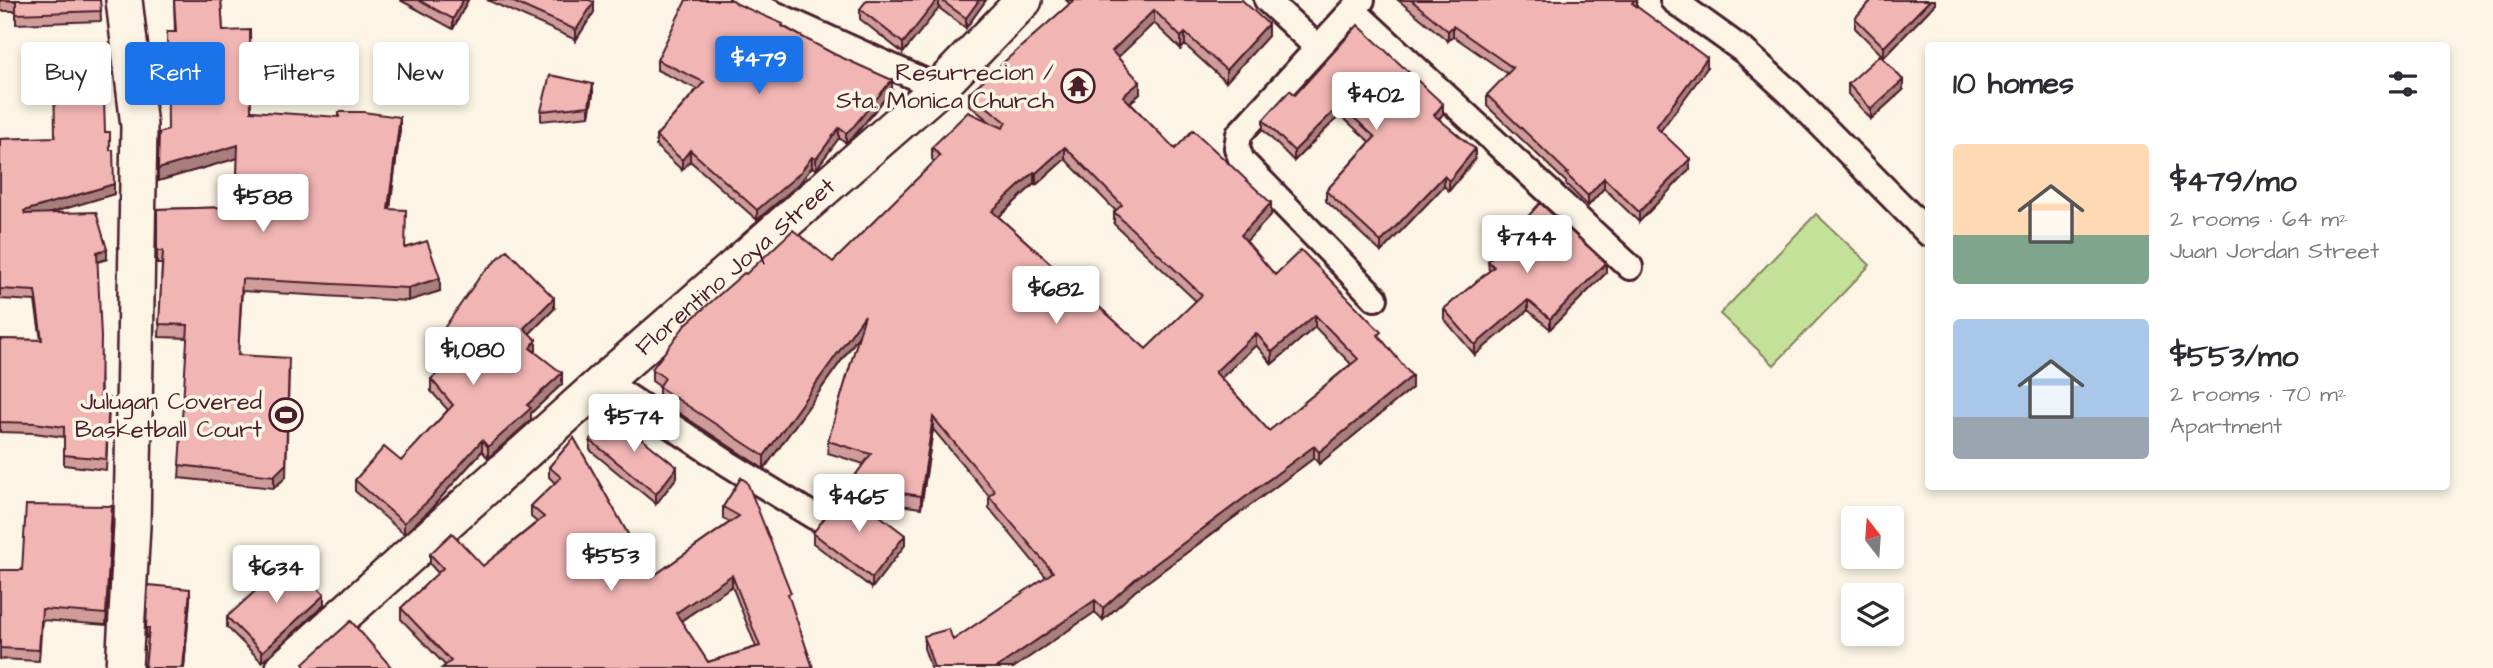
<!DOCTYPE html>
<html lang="en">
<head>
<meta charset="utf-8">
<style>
	:root { --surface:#fff; --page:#f7f7f7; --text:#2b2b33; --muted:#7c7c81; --accent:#1a73e8 }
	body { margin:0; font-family:"Architects Daughter",sans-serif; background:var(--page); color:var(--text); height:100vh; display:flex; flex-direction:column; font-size:26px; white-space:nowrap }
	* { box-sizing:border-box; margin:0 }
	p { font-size:23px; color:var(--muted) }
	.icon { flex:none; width:38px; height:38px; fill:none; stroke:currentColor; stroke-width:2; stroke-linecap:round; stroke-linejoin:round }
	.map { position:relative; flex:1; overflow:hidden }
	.drawer { position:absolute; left:1925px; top:42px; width:525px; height:448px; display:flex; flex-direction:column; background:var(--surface); border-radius:7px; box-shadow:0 4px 10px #0003 }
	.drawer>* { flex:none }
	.hud { position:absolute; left:21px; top:42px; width:665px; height:63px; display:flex; gap:14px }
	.needle { width:46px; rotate:343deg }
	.tools { position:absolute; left:1841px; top:506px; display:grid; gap:14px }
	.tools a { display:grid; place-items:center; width:63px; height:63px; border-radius:7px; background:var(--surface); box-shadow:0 4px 10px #0003; font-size:35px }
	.price { position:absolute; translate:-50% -60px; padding:0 16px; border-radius:7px; background:#fff; color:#222; font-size:23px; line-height:46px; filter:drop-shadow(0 2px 4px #0008) }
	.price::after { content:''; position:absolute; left:50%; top:42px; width:21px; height:16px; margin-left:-10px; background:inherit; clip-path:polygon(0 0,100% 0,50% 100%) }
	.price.active { background:var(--accent); color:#fff }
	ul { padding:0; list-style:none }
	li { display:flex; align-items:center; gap:21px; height:175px; padding:0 28px }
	li span { display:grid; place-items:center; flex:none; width:196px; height:140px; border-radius:7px; color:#555 }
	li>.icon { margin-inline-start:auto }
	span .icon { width:84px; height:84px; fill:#fffc; stroke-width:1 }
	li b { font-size:30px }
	h2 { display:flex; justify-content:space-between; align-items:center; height:84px; padding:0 28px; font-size:30px }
	.tag { padding:0 24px; border-radius:7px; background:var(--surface); box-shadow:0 4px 10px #0003; font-size:24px; line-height:63px }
	.tag.active { background:var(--accent); color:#fff }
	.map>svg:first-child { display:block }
</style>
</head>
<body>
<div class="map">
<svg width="2493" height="668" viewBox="0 0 2493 668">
	<rect width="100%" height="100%" fill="#fcf5e5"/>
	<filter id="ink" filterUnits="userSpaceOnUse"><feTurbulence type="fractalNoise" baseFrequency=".0143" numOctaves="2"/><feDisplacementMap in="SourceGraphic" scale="14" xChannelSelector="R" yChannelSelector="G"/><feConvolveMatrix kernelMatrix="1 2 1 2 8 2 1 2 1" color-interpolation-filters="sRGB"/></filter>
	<g filter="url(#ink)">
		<path fill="#c4e199" stroke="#878062" stroke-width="2" d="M1816 214 1870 265 1774 365 1720 314Z"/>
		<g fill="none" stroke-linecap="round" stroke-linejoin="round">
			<defs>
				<path id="street" d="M743 0 939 88
					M1267 0 1317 47
					M1362 0 1239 134 1237 148 1242 161 1375 298
					M1673 0 1744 51 1790 93 1928 233
					M1353 10 1630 267
					M604 381 727 463 815 517"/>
				<g id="secondary">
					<path d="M124 668 132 526 139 126 124 0"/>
					<path id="s1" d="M284 668 604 381 939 88 1024 0"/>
				</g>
			</defs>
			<use href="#street" stroke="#4a1f2b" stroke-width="30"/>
			<use href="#secondary" stroke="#4a1f2b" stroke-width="40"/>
			<use href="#street" stroke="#fcf5e5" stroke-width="24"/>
			<use href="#secondary" stroke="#fcf5e5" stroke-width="35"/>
		</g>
		<path fill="#cf9c9a" stroke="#4a1f2b" stroke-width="2" fill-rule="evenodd" d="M0 0H100L101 21 16 24V11H0Z
			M174 0H221L223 31 251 111 400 129 390 210 406 248 440 291 408 301 242 291 238 355 286 477 274 488 179 478 188 338 159 337 162 264H157V209L236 207 238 158 158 181 168 130 175 32Z
			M400 0H468L453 29Z
			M487 0H589L594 12 576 40Z
			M867 0H986L966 28 939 8 903 53 860 19V9Z
			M1066 0H1242L1268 36 1226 82 1185 45 1181 49 1154 23 1118 57 1140 94 1130 103 1175 149 1271 215 1246 241 1275 275 1381 339 1412 388 1319 464 1314 458 1135 591 1103 620 1095 612 1013 668H931L924 648V636L953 640 1046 577 989 508V496L933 429 921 508 858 499 905 545 872 588 813 543V533L848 491V485L864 464 828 453V441L859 336 764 469 659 400V386L652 381V369L746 274 833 262 934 162 932 159V147L990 122 969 105V93L1070 4ZM1065 159 1116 211 1114 212V224L1196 301 1146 349 999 217 1034 184 1036 185ZM1315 327 1351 364 1269 431 1221 378 1256 345 1272 364Z
			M1398 0H1637V7L1707 68 1660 131 1690 169 1639 222 1604 188 1588 206 1566 184V182L1487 106V95L1508 74 1453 36 1448 41Z
			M1869 0H1935V4L1884 57 1855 28V18L1871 1Z
			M737 4 783 26 892 90 854 136 846 143 839 138 816 169 812 167 799 184 757 220 690 161 682 170 656 146V136L697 89 657 70V60Z
			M1848 84 1903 90 1871 119 1848 94Z
			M593 94 589 116 541 121V111Z
			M1295 95 1443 114 1439 119 1475 159 1449 191 1444 186 1381 252 1326 201V191L1370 142 1340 115 1294 161 1263 130V120Z
			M105 132 110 150 114 194 50 213 107 259 97 262 101 398 109 408 106 470 64 465V437L34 433 0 432V339L41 340 35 301 0 299V139L55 138Z
			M1488 261 1606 273 1550 329 1528 310 1475 355 1444 319V309L1489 271Z
			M554 309 529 334 535 352 562 384 531 413V420L488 458 482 451 429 511 404 534 355 491V480L401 461 448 410 431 391V379L458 357 442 342V331Z
			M574 438 652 577 730 522 723 518V507L741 478 791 604 813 668 445 665 401 619V608L438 573 430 564V554L483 566 537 522 531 517V506L555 483 549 477V467ZM732 586 756 647 708 662 681 621Z
			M590 440 677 477 656 504 590 450Z
			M112 517 106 625 42 620 39 661 0 659V570H22Z
			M190 599 184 668H145L148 638H146V628Z
			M324 605 262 662 227 627V617Z"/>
		<path fill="#a97f7d" stroke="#4a1f2b" stroke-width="2" d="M463 0H468L453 29V19Z
			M937 0H939V8L903 53V43Z
			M979 0H986L966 28V18Z
			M1634 0H1637V6L1632 13V3Z
			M1930 0H1935V4L1884 57V47Z
			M594 2V12L576 40V30Z
			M1154 10V23L1112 63V51Z
			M1268 24V36L1226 82V70Z
			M1453 26V36L1448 41V31Z
			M1185 33V45L1181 49V37Z
			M1707 58V68L1656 137V127Z
			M892 80V90L854 136 846 143V133Z
			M1903 80V90L1871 119V109Z
			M1140 82V94L1123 108V96Z
			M593 84V94L589 116V106Z
			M1443 104V114L1434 125V115Z
			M1340 105V115L1294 161V151Z
			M400 117V129L388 222V209Z
			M839 128V138L816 169V159Z
			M238 145V158L158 181V169Z
			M1065 147V159L1036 185V173Z
			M1475 149V159L1449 191V181Z
			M690 150V161L682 170V160Z
			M812 157V167L799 184 757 220V210Z
			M1690 159V169L1639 222V212Z
			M1034 172V184L992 223V211Z
			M1444 176V186L1381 252V242Z
			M1604 178V188L1588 206V196Z
			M114 184V194L24 221V211Z
			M1271 203V215L1241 247V235Z
			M107 249V259L97 262V252Z
			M1606 263V273L1550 329V319Z
			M440 278V291L408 301V288Z
			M554 298V309L524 339V328Z
			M1528 300V310L1475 355V345Z
			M865 315V327L764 469V456Z
			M1315 315V327L1272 364V352Z
			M1256 333V345L1215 384V372Z
			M536 340V352L530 348Z
			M289 370 286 477 274 488V476Z
			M562 373V384L531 413V420L488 458V447L527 405Z
			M1412 376V388L1319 464V452Z
			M933 417V429L921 508V496Z
			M482 440V451L429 511 404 534V523Z
			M1314 446V458L1135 591 1103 620V608L1135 579Z
			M677 467V477L656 504V494Z
			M905 535V545L872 588V578Z
			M732 575V586L676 624V613Z
			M190 589V599L184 668H183Z
			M324 595V605L262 662V652Z
			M1095 600V612L1013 668H996Z"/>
		<path fill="#f1b5b3" stroke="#4a1f2b" stroke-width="2" fill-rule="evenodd" d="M0 0H100L101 11 16 14V1Z
			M174 0H221L223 31 250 30 251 111 339 117V112H363L400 117 388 209 406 210 405 248 427 241 440 278 408 288 242 279 238 355 289 358 286 464 274 476 179 465 188 325 159 324 163 251H157V209L236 207 238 145 158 169 159 133 168 130 167 32H176Z
			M418 0H463L453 19Z
			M509 0H589L594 2 576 30Z
			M686 0H733L737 4 783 24 782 26 834 54 892 80 854 126 846 133 839 128 816 159 812 157 799 174 757 210 690 150 682 160 656 136 704 82 657 60Z
			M867 0H937L903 43 860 9Z
			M941 0H979L966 18Z
			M1074 0H1242L1268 24 1226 70 1185 33 1181 37 1154 10 1112 51 1140 82 1123 96 1175 149 1193 130 1271 203 1241 235 1275 275 1301 250 1381 332 1378 335 1412 376 1319 452 1314 446 1135 579 1103 608 1095 600 996 668H934L924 636 949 629 953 640 1053 572 989 496 995 491 933 417 921 496 848 485 871 454 828 441 865 315 764 456 659 387 665 378 652 369 686 324 744 273 746 274 793 230 833 262 940 156 932 147 968 112 1003 128 1006 122 969 93ZM1065 147 1122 205 1114 212 1202 295 1146 349 992 211 1034 172 1036 173ZM1315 315 1358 359 1269 431 1215 372 1256 333 1272 352Z
			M1411 0H1634L1632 3 1707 58 1656 127 1690 159 1639 212 1604 178 1588 196 1566 174 1568 173 1487 95 1513 68 1453 26 1448 31Z
			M1872 0H1930L1884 47 1855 18Z
			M1358 25 1443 104 1434 115 1475 149 1449 181 1444 176 1381 242 1326 191 1375 137 1340 105 1294 151 1263 120 1290 90 1295 95Z
			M1880 55 1903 80 1871 109 1848 84Z
			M103 67 105 132H110V150H113L114 184 24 211 25 214 96 212 107 249 97 252 101 337 100 398H109L106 459 64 455V427L34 423 0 422V339L42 340 35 291 0 289V139L55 137 54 69Z
			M550 75 593 84 589 106 541 111Z
			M1540 203 1606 263 1550 319 1528 300 1475 345 1444 309 1494 267 1488 261Z
			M507 250 554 298 524 328 536 340 530 348 562 373 527 405 531 408 488 447 482 440 429 500 404 523 355 480 384 447 401 461 453 405 431 379 464 351 442 331 481 275Z
			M611 414 677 467 656 494 590 440Z
			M574 438 652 577 739 516 723 507 741 478 747 482 791 593 788 594 813 668H442L451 661 401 608 443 568 430 554 452 533 483 566 544 517 531 506 561 477 549 467ZM732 575 760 646 708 662 676 613Z
			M846 490 905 535 872 578 813 533Z
			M26 505 112 506 106 614 42 609 39 650 0 648V570H22Z
			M291 558 324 595 262 652 227 617Z
			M148 585 190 589 183 668H145L149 628H146Z
			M351 621 392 668H306L303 664Z"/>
	</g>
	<defs>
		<symbol id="temple-ring" viewBox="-11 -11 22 22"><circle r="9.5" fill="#fcf5e5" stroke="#4a1f2b" stroke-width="1.5"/><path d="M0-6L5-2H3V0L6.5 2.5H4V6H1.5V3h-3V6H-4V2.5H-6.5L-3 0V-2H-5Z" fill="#4a1f2b"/></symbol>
		<symbol id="stadium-ring" viewBox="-11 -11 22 22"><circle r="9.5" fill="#fcf5e5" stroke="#4a1f2b" stroke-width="1.5"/><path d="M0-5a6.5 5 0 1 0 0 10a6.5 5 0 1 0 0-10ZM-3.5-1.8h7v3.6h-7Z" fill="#4a1f2b"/></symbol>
	</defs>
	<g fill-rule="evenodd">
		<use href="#temple-ring" x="1059" y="67" width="38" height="38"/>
		<use href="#stadium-ring" x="267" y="396" width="38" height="38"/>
	</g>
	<g text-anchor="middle" stroke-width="7" stroke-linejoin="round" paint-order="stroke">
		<g font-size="24" fill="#4a1f2b" stroke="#fcf5e5" text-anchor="end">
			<text x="1054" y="80">Resurrecion /<tspan x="1054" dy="28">Sta. Monica Church</tspan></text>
			<text x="262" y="409">Julugan Covered<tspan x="262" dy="28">Basketball Court</tspan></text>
		</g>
		<g font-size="24" fill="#4a1f2b" stroke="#fcf5e5">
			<text dy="8" stroke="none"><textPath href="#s1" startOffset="604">Florentino Joya Street</textPath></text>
		</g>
	</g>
</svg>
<div class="tools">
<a><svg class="needle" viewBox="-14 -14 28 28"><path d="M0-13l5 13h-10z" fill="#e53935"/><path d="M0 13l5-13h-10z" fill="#7c7c81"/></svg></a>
<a><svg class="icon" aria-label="layers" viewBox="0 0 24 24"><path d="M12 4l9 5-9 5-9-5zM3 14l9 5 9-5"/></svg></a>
</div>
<b class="price active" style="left:759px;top:96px">$479</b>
<b class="price" style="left:1376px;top:132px">$402</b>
<b class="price" style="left:263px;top:234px">$588</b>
<b class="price" style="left:1527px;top:275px">$744</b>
<b class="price" style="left:1056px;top:326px">$682</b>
<b class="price" style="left:473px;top:387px">$1,080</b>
<b class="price" style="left:634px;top:454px">$574</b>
<b class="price" style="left:859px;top:534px">$465</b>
<b class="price" style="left:611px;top:593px">$553</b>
<b class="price" style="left:276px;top:605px">$634</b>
<div class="hud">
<a class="tag">Buy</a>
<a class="tag active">Rent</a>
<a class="tag">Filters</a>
<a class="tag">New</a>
</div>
<section class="drawer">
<h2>10 homes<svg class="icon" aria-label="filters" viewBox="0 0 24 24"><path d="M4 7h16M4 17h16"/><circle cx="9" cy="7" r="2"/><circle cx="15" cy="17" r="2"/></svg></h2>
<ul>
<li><span style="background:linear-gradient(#ffd9b3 65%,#7fa58c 0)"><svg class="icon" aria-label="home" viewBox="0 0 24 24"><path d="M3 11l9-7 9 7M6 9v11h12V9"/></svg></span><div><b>$479/mo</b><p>2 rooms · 64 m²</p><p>Juan Jordan Street</p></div></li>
<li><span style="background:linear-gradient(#a9c7e8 70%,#9aa5b1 0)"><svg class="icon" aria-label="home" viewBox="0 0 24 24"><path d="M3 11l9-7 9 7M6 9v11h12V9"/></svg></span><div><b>$553/mo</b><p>2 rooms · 70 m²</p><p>Apartment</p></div></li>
</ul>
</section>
</div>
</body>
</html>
